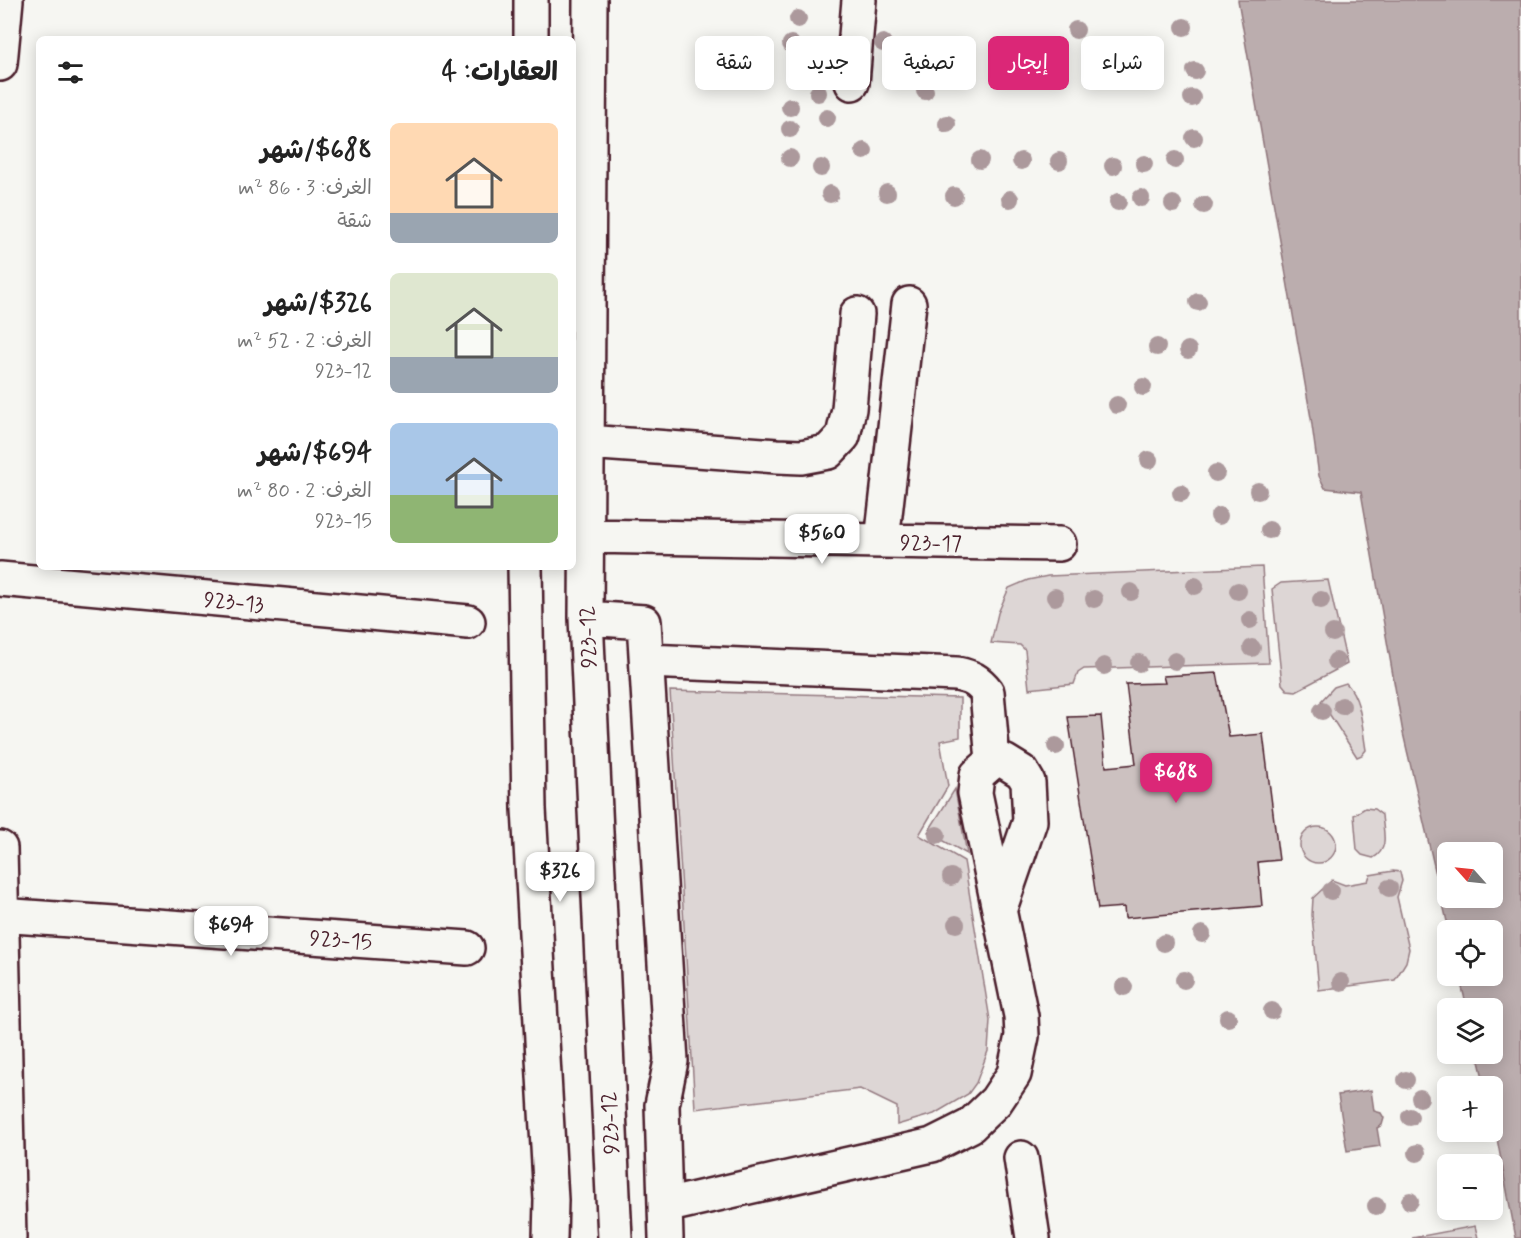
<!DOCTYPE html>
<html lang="ar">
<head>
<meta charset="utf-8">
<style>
	:root { --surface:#fff; --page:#f2f2f2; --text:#222; --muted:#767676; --accent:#db2777 }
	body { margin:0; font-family:Mynerve,"Playpen Sans Arabic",sans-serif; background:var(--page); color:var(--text); direction:rtl; height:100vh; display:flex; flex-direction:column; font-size:22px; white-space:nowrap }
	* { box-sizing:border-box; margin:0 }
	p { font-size:20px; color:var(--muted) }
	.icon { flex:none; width:33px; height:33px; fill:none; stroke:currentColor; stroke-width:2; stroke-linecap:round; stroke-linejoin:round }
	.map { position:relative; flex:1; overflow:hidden; direction:ltr }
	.drawer { position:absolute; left:36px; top:36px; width:540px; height:534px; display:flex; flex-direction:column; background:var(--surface); border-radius:9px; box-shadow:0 3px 15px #0003; direction:rtl }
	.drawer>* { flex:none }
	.hud { position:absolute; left:594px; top:36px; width:570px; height:54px; direction:rtl; display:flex; gap:12px }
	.needle { width:39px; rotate:297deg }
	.controls { position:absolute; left:1437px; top:842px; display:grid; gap:12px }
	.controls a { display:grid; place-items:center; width:66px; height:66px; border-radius:9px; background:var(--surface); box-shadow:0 3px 15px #0003; font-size:30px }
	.price { position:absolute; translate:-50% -51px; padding:0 14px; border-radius:12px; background:#fff; color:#222; font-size:20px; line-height:39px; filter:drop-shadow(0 2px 3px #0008) }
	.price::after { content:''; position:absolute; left:50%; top:36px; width:18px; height:14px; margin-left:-9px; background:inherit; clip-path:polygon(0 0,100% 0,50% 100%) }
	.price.selected { background:var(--accent); color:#fff }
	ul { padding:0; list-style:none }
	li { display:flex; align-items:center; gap:18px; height:150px; padding:0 18px }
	li span { display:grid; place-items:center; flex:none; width:168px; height:120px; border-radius:9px; color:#555 }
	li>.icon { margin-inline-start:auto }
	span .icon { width:72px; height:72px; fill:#fffc; stroke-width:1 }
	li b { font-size:26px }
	h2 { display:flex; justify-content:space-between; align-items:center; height:72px; padding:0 18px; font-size:26px }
	.chip { padding:0 21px; border-radius:9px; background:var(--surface); box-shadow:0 3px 15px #0003; font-size:21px; line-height:54px }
	.chip.selected { background:var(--accent); color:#fff }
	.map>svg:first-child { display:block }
</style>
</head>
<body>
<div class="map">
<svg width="1521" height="1238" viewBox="0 0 1521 1238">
	<rect width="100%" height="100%" fill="#f6f6f2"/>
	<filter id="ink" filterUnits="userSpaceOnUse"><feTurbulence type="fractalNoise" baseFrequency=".0167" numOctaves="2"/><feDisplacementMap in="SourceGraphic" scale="12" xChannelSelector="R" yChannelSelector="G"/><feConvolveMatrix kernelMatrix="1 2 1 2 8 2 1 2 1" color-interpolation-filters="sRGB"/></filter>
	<g filter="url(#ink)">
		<path fill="#ddd6d5" stroke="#947a80" stroke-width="1.5" d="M1262 567 1269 663 1084 669 1078 673 1074 684 1029 689 1025 650 1020 645 991 643 998 613 1009 588 1028 580 1048 576Z
			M1328 580 1347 664 1296 691 1287 690 1282 684 1272 589 1281 583Z
			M1346 683C1362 699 1362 728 1366 750L1362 755 1357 757 1321 701 1334 687Z
			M670 691 960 698V737L940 741 948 786 919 835 964 861 990 1020 988 1051 976 1083 968 1094 934 1114 897 1125V1107L860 1089 695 1109Z
			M955 789 967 854 928 832Z
			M1365 808 1374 809 1382 815C1383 831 1390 849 1373 858L1362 855 1357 850 1354 815Z
			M1300 845a18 18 0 1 1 36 0a18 18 0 1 1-36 0Z
			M1393 871 1400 872 1402 881 1397 897 1409 949 1406 962 1395 980 1319 990 1312 915 1313 898 1332 880 1345 885 1368 881 1370 875Z
			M1475 1226 1478 1238H1412Z"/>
		<path fill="#bbadae" stroke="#8e747a" stroke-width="1.5" fill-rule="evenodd" d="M1238 0H1521V1238H1516L1493 1118 1492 1086H1485L1477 1053H1492V1008H1467L1459 975H1492V930H1449L1403 733 1361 492 1325 488 1319 476 1311 418ZM1448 852H1492V897H1448Z
			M1371 1090 1374 1111 1381 1113 1384 1118 1382 1125 1377 1128 1380 1146 1347 1151 1338 1095Z"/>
		<path fill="#ccc1c0" stroke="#4a1f2b" stroke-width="1.5" d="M1217 673 1229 737 1263 734 1279 860 1258 862 1262 906 1125 918 1124 907 1098 909 1068 717 1101 716 1106 767 1136 764 1126 684 1165 683 1163 676Z"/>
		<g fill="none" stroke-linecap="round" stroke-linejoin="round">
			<defs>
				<path id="minor" d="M590 0 586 618 615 1238
					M531 39V0
					M0 64 6 0
					M852 83 859 0
					M587 442 777 456 801 457 828 452 843 436 849 409 857 314
					M586 536 1059 544
					M882 541 909 304
					M525 567 529 809 551 1200 550 1238
					M0 579 468 622
					M586 618 644 622 671 1061 662 1105 665 1206
					M647 661 957 674C971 677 978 680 987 692L993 761 977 775 975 793 1021 1016 1022 1036 1014 1074 996 1101 970 1126 932 1145 665 1206 666 1238
					M993 761H1004L1022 772 1028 782 1030 821 1000 908
					M0 848 9 1238
					M0 915 467 948
					M1021 1158 1033 1238"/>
			</defs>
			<use href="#minor" stroke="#4a1f2b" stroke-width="38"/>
			<use href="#minor" stroke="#f6f6f2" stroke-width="33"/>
		</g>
		<g fill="#ac999c">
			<circle cx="798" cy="19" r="9"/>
			<circle cx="1184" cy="27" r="9"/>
			<circle cx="1076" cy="30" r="9"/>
			<circle cx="883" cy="43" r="9"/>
			<circle cx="791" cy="44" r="9"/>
			<circle cx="1045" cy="47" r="9"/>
			<circle cx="1006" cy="53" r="9"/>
			<circle cx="966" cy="58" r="9"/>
			<circle cx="1195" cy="71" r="9"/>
			<circle cx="925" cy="91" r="9"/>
			<circle cx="818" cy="93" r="9"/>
			<circle cx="1192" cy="98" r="9"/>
			<circle cx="790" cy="107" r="9"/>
			<circle cx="827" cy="118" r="9"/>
			<circle cx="947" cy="124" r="9"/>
			<circle cx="790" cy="129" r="9"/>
			<circle cx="1194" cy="138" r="9"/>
			<circle cx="864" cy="151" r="9"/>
			<circle cx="790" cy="158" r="9"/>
			<circle cx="980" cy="160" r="9"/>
			<circle cx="1175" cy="160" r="9"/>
			<circle cx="1021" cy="161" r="9"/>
			<circle cx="1059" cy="161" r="9"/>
			<circle cx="1144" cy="164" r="9"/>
			<circle cx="1113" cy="166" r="9"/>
			<circle cx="821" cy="168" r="9"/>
			<circle cx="887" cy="193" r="9"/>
			<circle cx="830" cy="194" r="9"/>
			<circle cx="954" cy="196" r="9"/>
			<circle cx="1141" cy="198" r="9"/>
			<circle cx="1010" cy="199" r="9"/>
			<circle cx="1118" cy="202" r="9"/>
			<circle cx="1173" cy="204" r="9"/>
			<circle cx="1204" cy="205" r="9"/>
			<circle cx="1198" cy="302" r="9"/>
			<circle cx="1157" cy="347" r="9"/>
			<circle cx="1188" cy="350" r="9"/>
			<circle cx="1143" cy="387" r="9"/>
			<circle cx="1117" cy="405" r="9"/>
			<circle cx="1149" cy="460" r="9"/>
			<circle cx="1216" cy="473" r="9"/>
			<circle cx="1258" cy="491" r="9"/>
			<circle cx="1181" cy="493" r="9"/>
			<circle cx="1219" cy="516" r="9"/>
			<circle cx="1269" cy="530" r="9"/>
			<circle cx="1195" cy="586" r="9"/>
			<circle cx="1238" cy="591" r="9"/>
			<circle cx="1131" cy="592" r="9"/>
			<circle cx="1055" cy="597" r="9"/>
			<circle cx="1094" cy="599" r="9"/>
			<circle cx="1321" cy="600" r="9"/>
			<circle cx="1250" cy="620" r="9"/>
			<circle cx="1333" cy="633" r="9"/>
			<circle cx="1252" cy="648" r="9"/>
			<circle cx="1175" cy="661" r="9"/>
			<circle cx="1336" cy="661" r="9"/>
			<circle cx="1139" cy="663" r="9"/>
			<circle cx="1104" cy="666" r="9"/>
			<circle cx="1342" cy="706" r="9"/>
			<circle cx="1322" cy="711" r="9"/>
			<circle cx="1056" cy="746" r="9"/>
			<circle cx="937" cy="835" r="9"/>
			<circle cx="951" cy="877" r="9"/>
			<circle cx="1389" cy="888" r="9"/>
			<circle cx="1331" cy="891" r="9"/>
			<circle cx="956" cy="924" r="9"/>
			<circle cx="1202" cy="934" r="9"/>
			<circle cx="1164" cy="943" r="9"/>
			<circle cx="1184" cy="980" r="9"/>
			<circle cx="1341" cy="982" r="9"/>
			<circle cx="1124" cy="987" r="9"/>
			<circle cx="1272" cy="1011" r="9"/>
			<circle cx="1228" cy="1018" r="9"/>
			<circle cx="1406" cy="1080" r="9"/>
			<circle cx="1420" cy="1098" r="9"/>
			<circle cx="1410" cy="1117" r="9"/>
			<circle cx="1417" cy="1153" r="9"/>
			<circle cx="1410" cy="1201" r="9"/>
			<circle cx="1376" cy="1206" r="9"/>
		</g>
	</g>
	<g text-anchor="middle" stroke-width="6" stroke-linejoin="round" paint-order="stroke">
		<g font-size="22" fill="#4a1f2b" stroke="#f6f6f2">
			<text transform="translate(931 542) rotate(1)" y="8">923-17</text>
			<text transform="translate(234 601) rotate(5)" y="8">923-13</text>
			<text transform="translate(587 637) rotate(-92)" y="8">923-12</text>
			<text transform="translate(341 939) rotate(4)" y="8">923-15</text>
			<text transform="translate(609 1123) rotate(-93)" y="8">923-12</text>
		</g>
	</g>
</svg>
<div class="controls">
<a><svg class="needle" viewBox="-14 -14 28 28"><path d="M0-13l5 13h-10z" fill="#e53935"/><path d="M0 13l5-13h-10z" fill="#767676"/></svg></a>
<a><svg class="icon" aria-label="locate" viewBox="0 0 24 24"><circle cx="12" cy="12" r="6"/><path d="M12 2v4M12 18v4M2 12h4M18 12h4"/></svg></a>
<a><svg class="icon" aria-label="layers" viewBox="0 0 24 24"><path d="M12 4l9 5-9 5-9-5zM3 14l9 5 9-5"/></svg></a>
<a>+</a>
<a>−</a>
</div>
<b class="price" style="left:822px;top:565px">$560</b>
<b class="price selected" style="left:1176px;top:804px">$688</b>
<b class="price" style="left:560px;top:903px">$326</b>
<b class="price" style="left:231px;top:957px">$694</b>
<div class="hud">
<a class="chip">شراء</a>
<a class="chip selected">إيجار</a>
<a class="chip">تصفية</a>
<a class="chip">جديد</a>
<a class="chip">شقة</a>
</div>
<section class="drawer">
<h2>العقارات: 4<svg class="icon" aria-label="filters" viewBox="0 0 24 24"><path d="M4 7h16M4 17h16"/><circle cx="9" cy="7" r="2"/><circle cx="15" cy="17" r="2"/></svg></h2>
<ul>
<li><span style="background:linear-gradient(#ffd9b3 75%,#9aa5b1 0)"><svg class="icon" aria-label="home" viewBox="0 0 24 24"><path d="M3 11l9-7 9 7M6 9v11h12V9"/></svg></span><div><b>$688/شهر</b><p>الغرف: 3 · 86 m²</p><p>شقة</p></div></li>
<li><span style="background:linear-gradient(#dfe7d0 70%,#9aa5b1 0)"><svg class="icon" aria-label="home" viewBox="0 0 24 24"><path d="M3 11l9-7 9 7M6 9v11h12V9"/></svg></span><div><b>$326/شهر</b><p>الغرف: 2 · 52 m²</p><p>923-12</p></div></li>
<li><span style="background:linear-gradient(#a9c7e8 60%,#8fb573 0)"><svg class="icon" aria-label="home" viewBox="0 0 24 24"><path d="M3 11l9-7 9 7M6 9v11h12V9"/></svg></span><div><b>$694/شهر</b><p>الغرف: 2 · 80 m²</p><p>923-15</p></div></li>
</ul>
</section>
</div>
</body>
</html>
